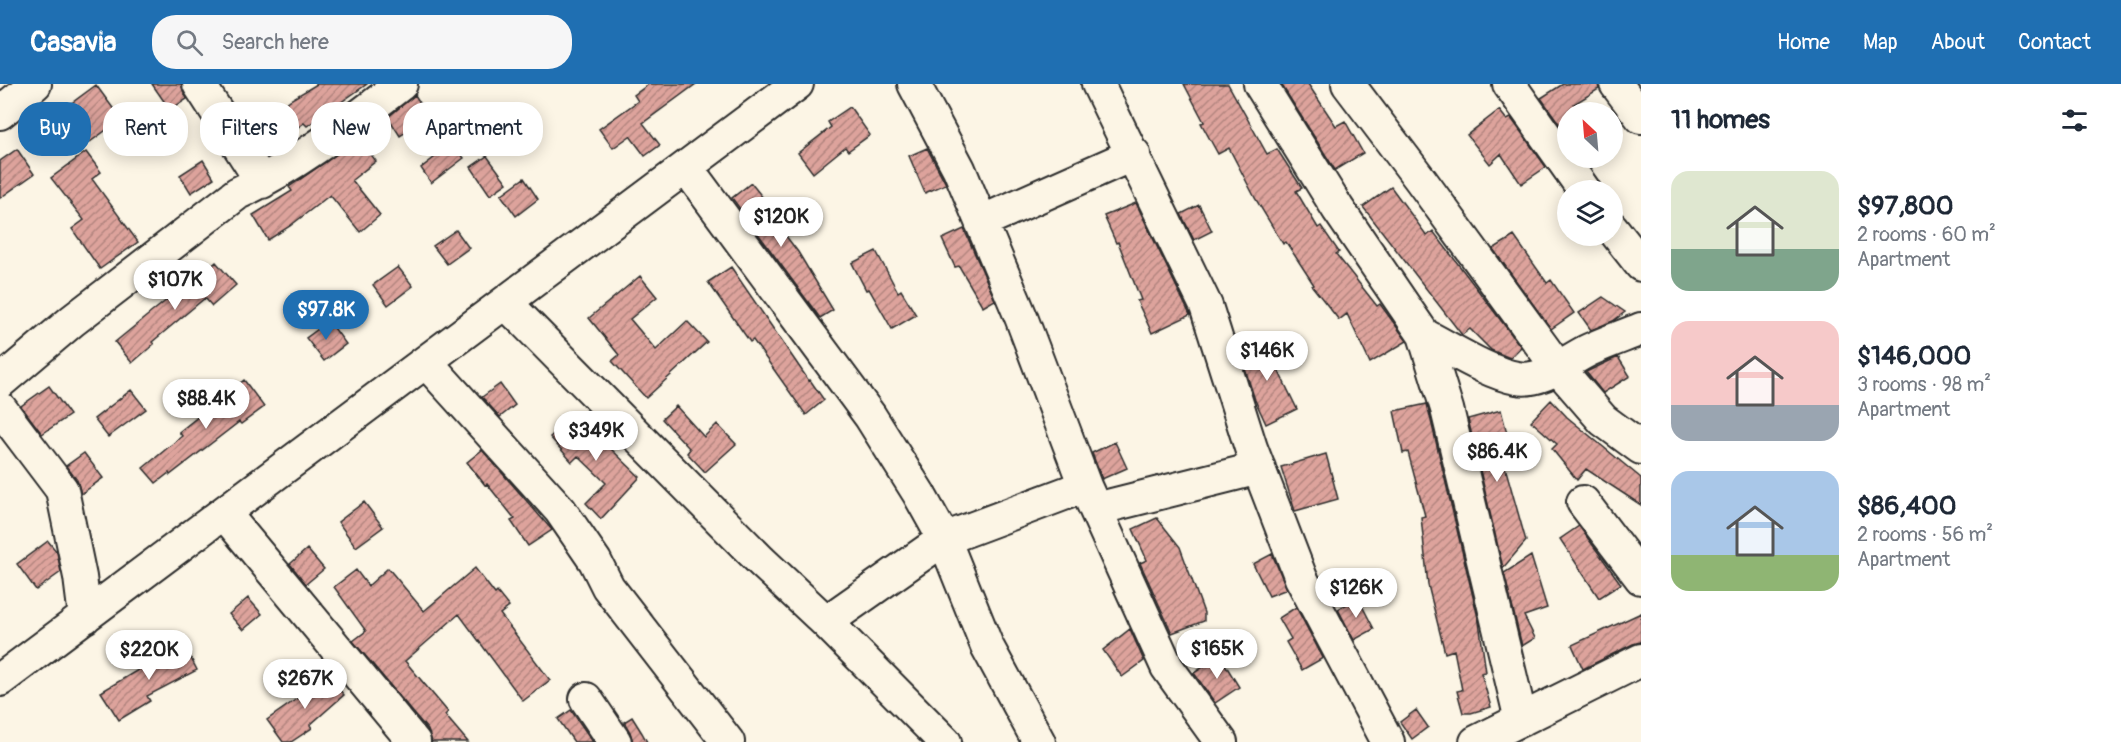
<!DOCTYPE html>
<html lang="en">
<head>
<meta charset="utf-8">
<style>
	:root { --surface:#fff; --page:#f6f6f7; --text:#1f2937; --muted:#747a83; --accent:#1f6fb2 }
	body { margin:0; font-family:Pangolin,sans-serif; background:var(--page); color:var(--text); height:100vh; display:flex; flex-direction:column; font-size:22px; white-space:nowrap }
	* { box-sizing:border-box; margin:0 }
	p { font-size:20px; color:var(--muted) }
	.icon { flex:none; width:33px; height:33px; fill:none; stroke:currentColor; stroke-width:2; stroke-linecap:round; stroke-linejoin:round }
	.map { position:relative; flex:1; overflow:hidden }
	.panel { display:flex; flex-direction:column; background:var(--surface); width:480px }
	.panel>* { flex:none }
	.top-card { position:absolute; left:18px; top:18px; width:570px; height:54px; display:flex; gap:12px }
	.needle { width:39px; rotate:334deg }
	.tools { position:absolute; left:1557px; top:18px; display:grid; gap:12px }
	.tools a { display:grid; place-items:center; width:66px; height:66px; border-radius:50%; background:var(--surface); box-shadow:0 3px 15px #0003; font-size:30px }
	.price { position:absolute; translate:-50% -51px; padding:0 14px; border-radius:21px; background:#fff; color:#222; font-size:20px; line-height:39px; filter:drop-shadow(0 2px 3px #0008) }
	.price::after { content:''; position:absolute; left:50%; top:36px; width:18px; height:14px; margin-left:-9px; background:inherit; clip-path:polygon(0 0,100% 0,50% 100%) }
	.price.on { background:var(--accent); color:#fff }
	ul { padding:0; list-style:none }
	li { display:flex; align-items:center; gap:18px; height:150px; padding:0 30px }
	li span { display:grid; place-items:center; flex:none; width:168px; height:120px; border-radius:18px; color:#555 }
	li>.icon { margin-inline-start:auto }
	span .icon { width:72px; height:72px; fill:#fffc; stroke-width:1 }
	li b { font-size:26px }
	h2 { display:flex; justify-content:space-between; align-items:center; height:72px; padding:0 30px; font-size:26px }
	.pill { padding:0 21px; border-radius:24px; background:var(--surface); box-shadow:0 3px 15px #0003; font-size:21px; line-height:54px }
	.pill.on { background:var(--accent); color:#fff }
	header { display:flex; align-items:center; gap:36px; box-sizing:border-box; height:84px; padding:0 30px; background:var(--accent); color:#fff }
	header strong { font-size:28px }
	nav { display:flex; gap:33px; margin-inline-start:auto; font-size:21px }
	.search { width:420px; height:54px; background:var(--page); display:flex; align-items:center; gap:15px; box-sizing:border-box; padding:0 21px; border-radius:24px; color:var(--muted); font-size:22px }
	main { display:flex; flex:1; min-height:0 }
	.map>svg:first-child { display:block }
</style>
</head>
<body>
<header>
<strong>Casavia</strong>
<div class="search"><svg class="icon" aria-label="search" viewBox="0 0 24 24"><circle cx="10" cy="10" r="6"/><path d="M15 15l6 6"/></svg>Search here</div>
<nav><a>Home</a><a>Map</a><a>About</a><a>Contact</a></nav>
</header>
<main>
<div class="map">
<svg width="1641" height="658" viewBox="0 0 1641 658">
	<defs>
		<pattern id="building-hatch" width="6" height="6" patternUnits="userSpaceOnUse" patternTransform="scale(1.5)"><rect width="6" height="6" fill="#dda39c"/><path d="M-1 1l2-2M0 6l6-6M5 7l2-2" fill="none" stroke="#b3857f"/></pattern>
	</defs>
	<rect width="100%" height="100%" fill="#fcf5e5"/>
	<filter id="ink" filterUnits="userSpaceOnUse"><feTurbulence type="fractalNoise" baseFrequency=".0167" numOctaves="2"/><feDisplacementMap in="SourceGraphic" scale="12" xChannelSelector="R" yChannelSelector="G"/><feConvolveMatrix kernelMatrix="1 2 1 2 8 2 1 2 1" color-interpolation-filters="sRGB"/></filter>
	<g filter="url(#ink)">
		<path fill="url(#building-hatch)" stroke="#2b2b2b" stroke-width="1.5" d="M152 0H181L187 15 170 26Z
			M317 0H367L307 42 304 39 264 68 251 47 290 16Z
			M649 0H696L643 39 660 61 645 72 630 52 613 64 599 45 638 17 634 11Z
			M1184 0H1228L1267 70 1277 65 1302 104 1296 107 1318 144 1321 142 1339 168 1336 170 1377 222 1380 220 1407 257 1370 279 1347 230 1339 236 1312 202 1314 201 1286 158 1283 160 1255 114 1229 64 1218 70 1201 39 1204 38Z
			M1281 0H1308L1336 42 1345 37 1363 69 1335 86Z
			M1563 0H1598L1599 5 1574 20 1578 25 1573 28H1568V52L1541 14Z
			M96 1 121 35 90 58 65 24Z
			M415 11 429 33 400 52 388 33Z
			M850 23 870 51 848 67 845 63 813 89 798 69 831 43 828 38Z
			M1499 26 1507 36 1511 34 1546 83 1521 100 1501 70 1490 80 1467 51Z
			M359 55 376 77 352 96 380 131 360 148 330 111 290 142 268 156 253 131 292 107 289 103 292 101Z
			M452 60 464 74 431 99 421 84Z
			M927 64 946 100 925 109 909 72Z
			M17 65 34 90 0 114V77Z
			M86 68 101 88 92 95 138 158 100 185 72 145 84 136 51 94Z
			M487 72 507 99 490 111 471 83Z
			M203 76 214 94 191 109 180 91Z
			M524 94 538 115 516 132 501 111Z
			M751 99 768 120 764 123 798 168 833 226 820 234 732 114Z
			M1391 103 1427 152 1433 147 1521 263 1510 274 1491 266 1470 245 1462 251 1363 123Z
			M1136 119 1190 231 1152 249 1137 217 1141 216 1118 158 1116 159 1104 132Z
			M1199 121 1212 147 1194 156 1181 130Z
			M964 145 995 216 983 223 959 182 955 183 942 155Z
			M456 146 469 164 447 180 433 162Z
			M1514 152 1547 199 1551 196 1574 229 1551 245 1493 165Z
			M876 167 898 208 901 206 916 231 892 245 869 205 866 206 852 179Z
			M216 178 236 201 212 222 205 214 152 258 154 260 132 279 115 258 174 210 176 213Z
			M398 183 413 202 388 221 373 201Z
			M731 183 809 297 810 296 824 316 806 331 753 256 750 258 708 198Z
			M640 192 657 213 630 235 656 266 687 237 707 258 646 314 612 277 619 271 589 234Z
			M1603 213 1625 228 1613 237 1591 246 1579 229Z
			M329 237 346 260 324 277 306 254Z
			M1267 255 1280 290 1297 325 1266 340 1255 316 1239 266Z
			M1618 273 1630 292 1603 309 1586 288Z
			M244 296 264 323 241 340 239 338 170 391 169 389 156 399 143 384 182 352 179 348Z
			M500 300 515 321 500 333 482 313Z
			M49 302 70 331 42 350 21 322Z
			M131 306 146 325 108 353 94 335Z
			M1551 316 1567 333 1641 394V421L1586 385 1577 396 1552 365 1557 360 1531 337Z
			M1427 320 1479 538 1486 588 1481 589 1491 623 1471 629H1463L1457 607 1462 606 1454 566 1445 569 1428 501 1421 433 1425 432 1408 368 1403 369 1394 327Z
			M676 322 704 353 717 340 736 360 705 388 687 369 690 365 662 335Z
			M1501 326 1508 353 1498 358 1526 457 1503 484 1468 335Z
			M579 328 609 363 640 393 601 435 586 419 606 399 578 372 572 378 550 353Z
			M1115 358 1127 384 1102 395 1092 369Z
			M482 366 552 446 528 462 511 437 515 435 487 400 485 401 467 378Z
			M84 369 103 394 81 410 77 396 66 382Z
			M1326 370 1338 415 1295 427 1281 383Z
			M364 418 383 443 356 463 338 438Z
			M1157 434 1180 463 1204 529V537L1172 549 1140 479 1147 476 1133 445Z
			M1579 442 1621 500 1599 514 1560 455Z
			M48 457 57 468 61 488 36 506 17 480Z
			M307 465 324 485 306 500 290 480Z
			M1272 470 1287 505 1269 512 1253 480Z
			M1531 472 1547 524 1524 532 1535 554 1522 562 1504 489Z
			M388 484 424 527 475 484 495 510 497 508 509 523 500 530 550 596 523 617 459 530 405 577 448 628 445 631 468 658H432L428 646 353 557 366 547 334 503 356 486 368 502Z
			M248 514 262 530 243 546 229 530Z
			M1358 514 1374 545 1354 556 1338 525Z
			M1296 523 1323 574 1302 586 1286 558 1291 555 1279 534Z
			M1641 529V558L1633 560 1583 585 1572 561Z
			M1130 545 1144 577 1122 593 1103 566Z
			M183 559 197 586 147 612 150 617 119 636 101 608Z
			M1220 572 1239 603 1215 619 1194 589Z
			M325 590 344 611 310 641 312 644 291 658H283L267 636 298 614Z
			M571 626 593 658H574L558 635Z
			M1416 626 1428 643 1412 655 1400 638Z
			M632 633 642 649 647 658H633L630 648 624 638Z"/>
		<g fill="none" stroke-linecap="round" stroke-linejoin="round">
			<defs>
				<path id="minor" d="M199 0 262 98
					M914 0 959 85 1021 233 1085 402 1167 583 1221 658
					M1098 0 1206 222 1251 364 1301 494 1388 658
					M1260 0 1338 125 1424 251 1447 325 1521 636
					M1348 0 1420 95 1558 284 1603 336 1641 364
					M1509 0 1584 106
					M1616 0 1641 33
					M0 29 35 0
					M686 83 870 332 919 410 944 455 987 562 1039 658
					M981 138 1134 70
					M1612 144 1641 181
					M506 219 761 477 826 538 945 658
					M1424 251C1450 264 1488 289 1517 294 1542 299 1568 276 1589 266 1606 258 1624 252 1641 245
					M426 278 560 426 595 477 608 503 728 658
					M0 298 72 237 238 109C298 81 349 40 401 0
					M0 324 62 406 80 493 85 533
					M1583 418 1641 494
					M1096 425 1259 384
					M224 429 414 658
					M826 538 944 455 1085 402
					M0 596 797 0
					M586 615 615 658
					M1476 658 1641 576"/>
			</defs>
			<use href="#minor" stroke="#2b2b2b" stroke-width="36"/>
			<use href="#minor" stroke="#fcf5e5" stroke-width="32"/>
		</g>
	</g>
</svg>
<div class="tools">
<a><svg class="needle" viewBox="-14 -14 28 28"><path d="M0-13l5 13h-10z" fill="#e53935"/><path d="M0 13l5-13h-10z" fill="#747a83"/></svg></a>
<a><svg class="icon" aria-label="layers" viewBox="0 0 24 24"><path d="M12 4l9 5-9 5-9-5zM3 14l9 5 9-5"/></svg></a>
</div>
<b class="price" style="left:781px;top:164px">$120K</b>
<b class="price" style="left:175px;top:227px">$107K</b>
<b class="price on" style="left:326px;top:257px">$97.8K</b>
<b class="price" style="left:1267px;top:298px">$146K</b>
<b class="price" style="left:206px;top:346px">$88.4K</b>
<b class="price" style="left:596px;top:378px">$349K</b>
<b class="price" style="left:1497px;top:399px">$86.4K</b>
<b class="price" style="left:1356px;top:535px">$126K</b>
<b class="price" style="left:1217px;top:596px">$165K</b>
<b class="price" style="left:149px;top:597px">$220K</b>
<b class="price" style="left:305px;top:626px">$267K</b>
<div class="top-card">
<a class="pill on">Buy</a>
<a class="pill">Rent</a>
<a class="pill">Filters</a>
<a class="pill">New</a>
<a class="pill">Apartment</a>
</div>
</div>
<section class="panel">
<h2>11 homes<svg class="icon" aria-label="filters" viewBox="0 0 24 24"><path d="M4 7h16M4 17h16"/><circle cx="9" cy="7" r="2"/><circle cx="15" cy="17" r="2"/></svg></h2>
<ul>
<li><span style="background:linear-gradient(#dfe7d0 65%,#7fa58c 0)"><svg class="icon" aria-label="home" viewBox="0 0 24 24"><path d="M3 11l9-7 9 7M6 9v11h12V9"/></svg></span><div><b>$97,800</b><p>2 rooms · 60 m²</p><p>Apartment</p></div></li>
<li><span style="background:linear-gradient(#f6c9c9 70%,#9aa5b1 0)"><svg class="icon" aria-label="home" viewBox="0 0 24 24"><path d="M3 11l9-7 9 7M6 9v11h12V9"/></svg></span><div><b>$146,000</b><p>3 rooms · 98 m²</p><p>Apartment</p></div></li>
<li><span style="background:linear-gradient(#a9c7e8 70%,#8fb573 0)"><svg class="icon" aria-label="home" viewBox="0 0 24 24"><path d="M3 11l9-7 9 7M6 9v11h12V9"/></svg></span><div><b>$86,400</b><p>2 rooms · 56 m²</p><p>Apartment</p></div></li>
</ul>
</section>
</main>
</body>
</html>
